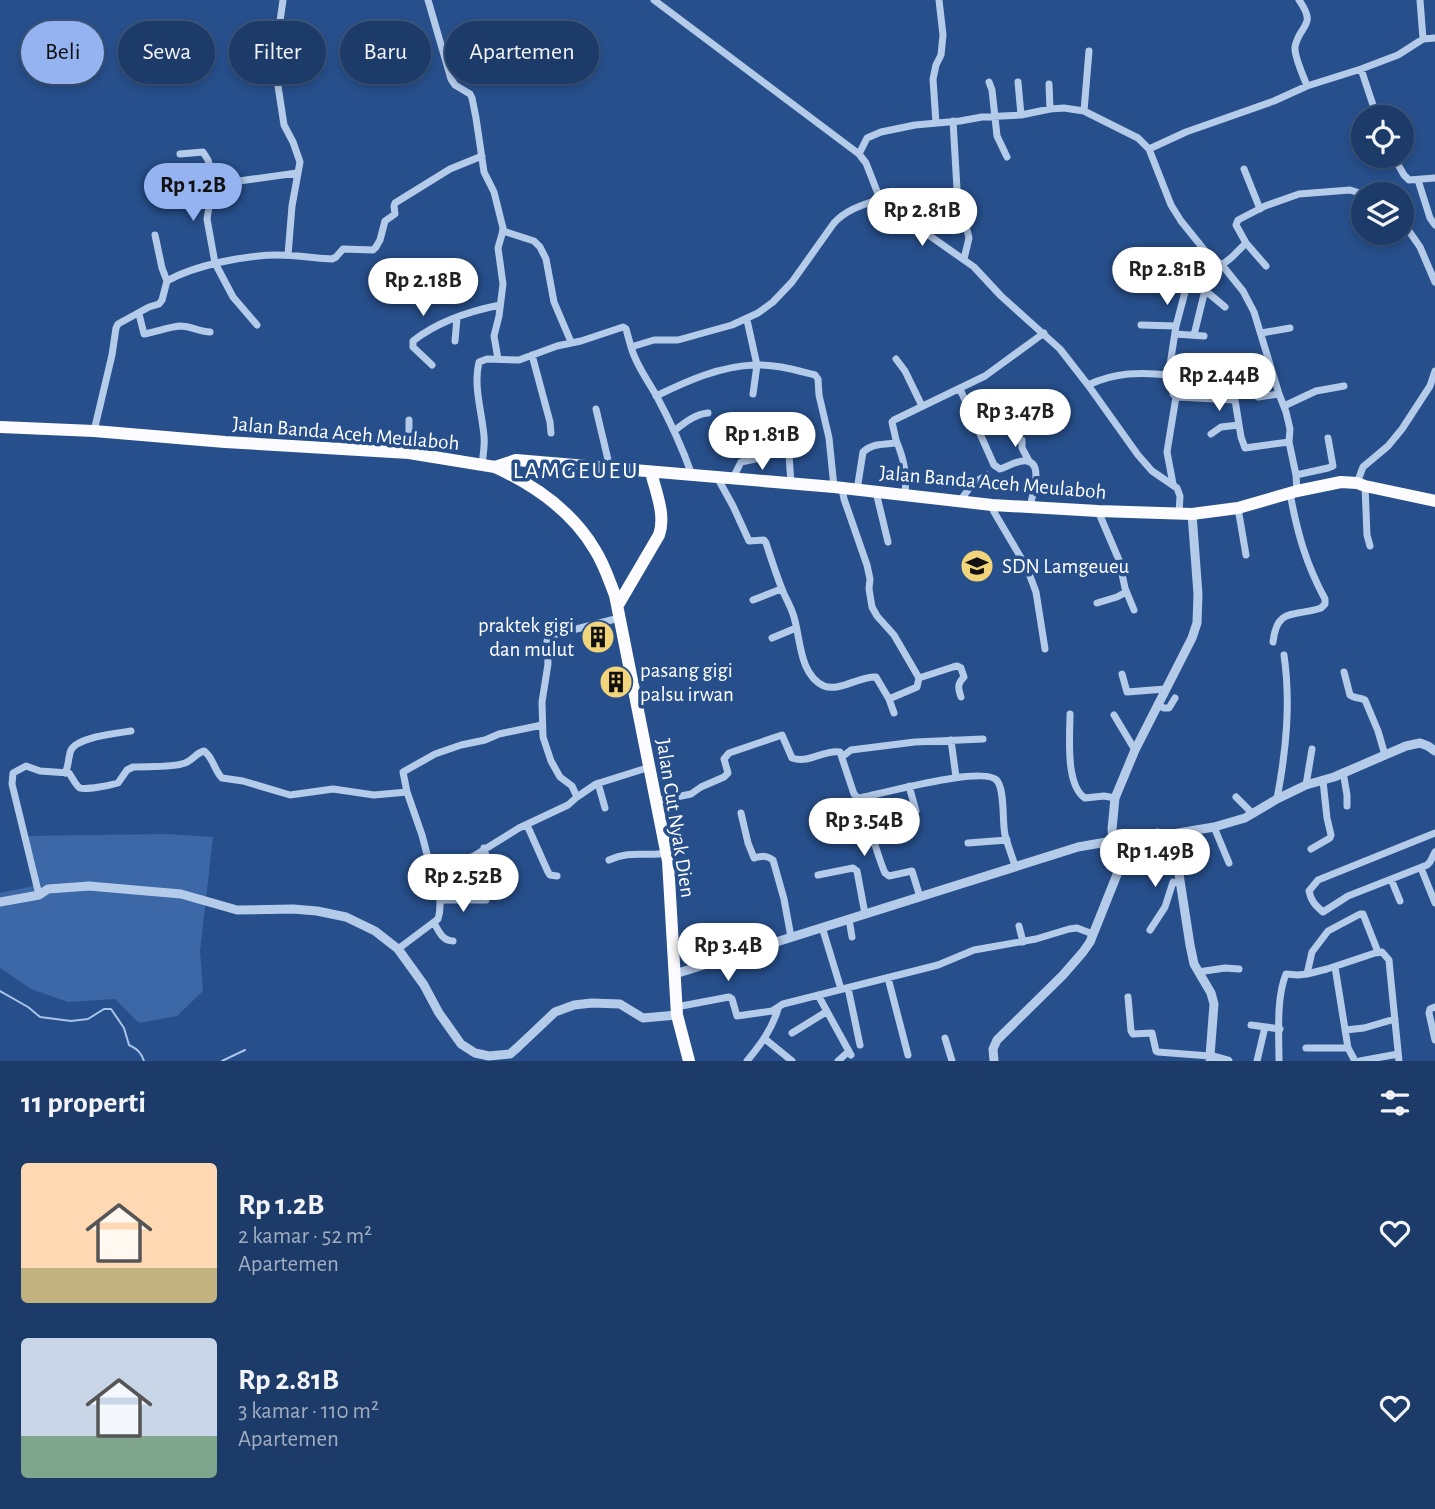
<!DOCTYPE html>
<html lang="id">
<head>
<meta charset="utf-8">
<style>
	:root { --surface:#1d3b68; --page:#25426e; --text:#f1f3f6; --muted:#a0adc0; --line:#3b557c; --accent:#95b2f1 }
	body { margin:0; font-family:"Alegreya Sans",sans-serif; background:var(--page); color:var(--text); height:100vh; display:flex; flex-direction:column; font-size:26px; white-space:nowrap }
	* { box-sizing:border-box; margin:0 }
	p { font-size:23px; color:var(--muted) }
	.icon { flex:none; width:38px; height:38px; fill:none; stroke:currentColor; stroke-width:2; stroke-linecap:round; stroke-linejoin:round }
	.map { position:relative; height:1061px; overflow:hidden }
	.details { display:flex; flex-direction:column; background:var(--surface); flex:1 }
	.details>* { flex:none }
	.banner { position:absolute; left:21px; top:21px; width:700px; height:63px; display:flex; gap:14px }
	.buttons { position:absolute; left:1351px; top:105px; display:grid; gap:14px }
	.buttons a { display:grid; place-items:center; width:63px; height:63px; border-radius:50%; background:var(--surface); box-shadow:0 4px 10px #0003,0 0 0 2px var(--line); font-size:35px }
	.price { position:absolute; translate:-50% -60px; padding:0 16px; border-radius:24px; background:#fff; color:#222; font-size:23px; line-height:46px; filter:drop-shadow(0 2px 4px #0008) }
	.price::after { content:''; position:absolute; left:50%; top:42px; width:21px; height:16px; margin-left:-10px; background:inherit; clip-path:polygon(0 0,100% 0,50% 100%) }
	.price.active { background:var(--accent); color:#111 }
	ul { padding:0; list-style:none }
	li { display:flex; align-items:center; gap:21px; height:175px; padding:0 21px }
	li span { display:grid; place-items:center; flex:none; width:196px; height:140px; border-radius:7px; color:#555 }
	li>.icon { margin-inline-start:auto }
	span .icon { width:84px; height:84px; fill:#fffc; stroke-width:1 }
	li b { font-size:30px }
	h2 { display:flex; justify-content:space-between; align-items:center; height:84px; padding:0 21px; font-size:30px }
	.pill { padding:0 24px; border-radius:32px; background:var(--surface); box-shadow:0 4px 10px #0003,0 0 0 2px var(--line); font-size:24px; line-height:63px }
	.pill.active { background:var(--accent); color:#111 }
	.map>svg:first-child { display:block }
</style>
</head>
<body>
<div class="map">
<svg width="1435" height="1061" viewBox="0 0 1435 1061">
	<rect width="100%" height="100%" fill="#274f8b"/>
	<path fill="#3c68a7" d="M167 834 213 837 200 951 203 991 177 1016 139 1023 115 999 68 1002 31 989 0 968V893L34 886 21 836Z"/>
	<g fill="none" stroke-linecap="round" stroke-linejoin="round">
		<path stroke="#aac5ea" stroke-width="2" d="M0 991 28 1007 40 1017 71 1021 88 1019 104 1009H111L124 1028 129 1045C137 1049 141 1052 144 1061
			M222 1061 245 1050"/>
		<path stroke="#b5cbea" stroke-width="7" d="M283 0 279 28 281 36 287 48 276 73 284 125 293 142 300 162 292 206 288 255
			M428 0 451 79 455 85 470 94 472 98 476 118 484 172 494 192 503 228 502 234 498 248 503 284 499 316 494 336 498 359
			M654 0 859 154 866 163 880 199 889 207 974 267 1001 296 1060 349 1088 385 1138 455 1152 471 1177 488 1180 496 1179 514
			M1299 0C1318 27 1299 24 1295 47 1294 57 1304 77 1307 86
			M1420 0 1423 39
			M1361 69 1377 117
			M989 82 992 90 997 136 1007 157
			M1018 82 1021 115
			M1049 84 1050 109
			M1084 111 1089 51
			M953 121 957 189 969 238 964 259
			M936 123 933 79 936 65 941 55 943 35 939 0
			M1149 149 1186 132 1274 101 1307 86 1361 69 1398 55 1423 39 1435 38
			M180 154 203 152 208 160 216 189 210 201 207 219 215 263 233 297 257 325
			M859 154 867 138 881 132 915 125 960 121 982 117 1021 115 1050 109 1064 108 1084 111 1138 138 1149 149 1171 205 1181 221 1206 252 1222 265 1243 291 1254 312 1279 394 1286 412 1290 429 1289 442 1296 475 1297 491
			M1393 156 1404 175 1409 180 1435 178
			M1244 169 1260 209
			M1418 180 1430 218 1435 225
			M216 189 239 181 297 173
			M1402 221 1420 247 1435 282
			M503 231 534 241 540 247 546 259 554 302 571 342
			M155 235 162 268 167 281
			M1246 243 1266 266
			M1222 265 1232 257 1246 243 1236 225 1238 220 1265 206 1299 194 1350 190 1363 194
			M1189 277 1225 307
			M139 314 144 334C156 332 168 327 180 326 191 326 200 332 210 332
			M747 320 757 365 753 394
			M1141 325 1176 326
			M1261 333 1290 328
			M1175 334 1204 336
			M1194 335 1205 290
			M455 341 457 318
			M532 355 550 422 551 433
			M896 359 905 371 922 406
			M432 365 413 347V341C437 322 470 311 500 305
			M1170 365 1200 363
			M1170 375V365L1176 326 1189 277 1206 252
			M1088 385C1116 372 1140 372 1170 375L1173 394 1176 397 1235 400 1241 437 1245 448 1289 442
			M960 389 994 465 1000 469C1007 467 1019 459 1027 461 1044 464 1032 495 1030 507
			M656 396C687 381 720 366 755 365 775 364 795 370 815 375L818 379 819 395 829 438 834 487
			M1258 397 1279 394
			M1284 406 1316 391 1344 386
			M596 409 610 468
			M409 420V453
			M94 431 112 355 116 328 118 324 149 307 159 304 162 300 167 281C195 265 246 255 278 255 296 255 314 258 332 259L336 257 343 249 373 250 376 247 380 240 385 221 395 214 394 206 395 203 450 169 482 156
			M674 431C684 423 695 414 708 413
			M1211 434 1221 427 1239 425
			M788 440 791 484
			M896 440C904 459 907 474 905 494
			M1022 440V448L1029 461
			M482 465C483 455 485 446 484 436 482 412 473 386 479 362L487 359 519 360 557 346 581 341 623 327 626 329 631 347
			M692 475C682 447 670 421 656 395 647 379 636 365 631 347L654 340H678L732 325 758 313 773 302 792 282 834 223C847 209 863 205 880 199
			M1296 475 1328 468 1333 466 1328 438
			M717 477 733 506 749 541 764 540 766 543C771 558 776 574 782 589 785 597 790 605 793 614 801 636 798 674 824 686 839 692 860 676 876 677L889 699 894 713
			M733 478 741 462 760 458 765 445 773 443
			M1357 483 1363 467 1388 446 1402 429 1430 386 1435 371
			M1173 484 1167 452 1176 397
			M1365 486 1367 535 1370 546
			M842 488 844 499 867 565 870 579 869 589 872 607 877 616 894 635 919 678 953 667 957 666 961 668 964 677C957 684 958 688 961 697
			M857 490 863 452C872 443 883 445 895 443L896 440 892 422 894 420 985 376 1044 333
			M876 492 888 542
			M960 501 973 483 987 475
			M992 505 994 512 1027 568 1036 592 1045 649
			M1238 508 1246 555
			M1098 511 1119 560 1125 588 1134 610
			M753 600 781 589
			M1097 603 1117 597 1126 592
			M772 638 796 628
			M1273 642C1277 607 1294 617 1321 608L1325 604V599C1306 564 1297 532 1290 493
			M1344 672 1350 695C1355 699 1360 697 1365 700L1378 731 1385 755
			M1122 674 1127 692 1165 689
			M889 699 917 687 919 678
			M1157 705 1164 708H1169L1175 698
			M1070 714C1070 735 1065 785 1085 798L1104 796 1115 798
			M1114 715 1135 750
			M951 740 956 777
			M843 756 851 750 915 742 983 739
			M1343 772 1347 795V806
			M65 773C69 766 68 757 71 750 78 737 117 733 131 731
			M598 783 605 808
			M1306 785 1312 749
			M909 786 916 811
			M577 797 572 786 560 777 551 761 543 737 542 702 548 664 547 641 549 636 553 635 619 618
			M1236 797 1253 814
			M858 798C850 815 867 825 873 839 877 850 880 862 885 873L889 876 912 871 920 897
			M1277 799C1286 751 1291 704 1284 655
			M657 801 691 794 701 787 724 777 728 773 724 759 729 753 782 735 792 758C810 764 824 749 840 752L854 794 858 798C880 795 988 763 998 782 1005 794 1002 821 1005 835 1008 846 1012 856 1015 866
			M741 813 748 843 754 858C762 856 766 855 773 860L784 899 791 937
			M527 825 548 872 550 875 557 876
			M1214 827 1229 863
			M1435 833 1318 880 1309 891C1311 901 1315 905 1323 912L1348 896 1427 865 1430 862 1435 852
			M1174 842 1183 847 1202 848
			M968 843 1007 840
			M484 848 488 863 486 876
			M1311 849 1330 838 1331 835 1327 818 1323 781
			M609 860C631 850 645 857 667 853
			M1421 868 1435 903
			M438 872 428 858 422 835 407 792 403 772 435 754 461 745 485 740 499 734 542 725
			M818 875 853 868 857 871 865 914
			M1391 879 1400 901
			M39 895 12 784 13 773 26 766 40 771 69 773C72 777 76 786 80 788 87 790 111 785 118 783L127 770 133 767C148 766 172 768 185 763 193 760 196 753 204 751 213 757 214 770 222 778L243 781 290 795 333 789 374 795 407 792
			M441 900H486
			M849 919 852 937
			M434 923C439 931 442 941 453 941
			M1019 926 1023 942
			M822 927 841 989
			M1150 930 1165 907 1173 882 1180 883
			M398 949 438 919C444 901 435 882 439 864L447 861 464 859 474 856 519 828 568 805 577 797 596 784 650 767
			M1335 967 1348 1048
			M1198 972 1225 968 1239 969
			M1307 974 1312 952 1328 931 1360 914H1363L1378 952
			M888 978 908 1055
			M848 988 860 1045
			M818 995 851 1055
			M1128 997 1131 1031 1133 1034 1152 1033 1156 1051 1158 1052 1210 1056 1209 1061
			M676 1007 729 997 732 999 737 1016 772 1011 783 1004 938 965 974 950 1036 939 1069 929 1077 928 1093 934
			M1435 1007 1430 1009 1429 1013 1435 1040
			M1251 1025 1280 1029
			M1345 1030 1364 1028 1395 1019
			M792 1033 826 1012
			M945 1038 952 1061
			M765 1039 792 1061
			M1306 1048H1348L1355 1061
			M747 1061C761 1044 772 1029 778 1009
			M838 1061 849 1051
			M1257 1061 1265 1027
			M1279 1061C1279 1035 1276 998 1286 974L1298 975 1307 974 1327 969 1375 953 1382 952 1389 960 1390 971 1399 1061
			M1360 1061 1398 1054"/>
		<path stroke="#b5cbea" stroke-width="9" d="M1166 835 1214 827 1245 818 1277 799 1306 785 1334 777 1406 746 1420 743 1428 746 1435 751
			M0 902 39 895 48 889 89 886 181 894 237 910 293 909 317 911 346 917 375 931 398 949 424 985 439 1013 461 1044 475 1053 489 1056 510 1054 518 1047 555 1012 574 1005 592 1003 620 1004 643 1018 677 1015
			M675 974 1078 847 1158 833 1166 835 1174 842 1190 945 1194 964 1211 993 1214 1004 1210 1056 1228 1061
			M994 1061 993 1049 997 1040 1063 975 1083 952 1090 942 1120 867V859L1113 840 1112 829 1115 798 1135 750 1192 638 1197 623 1198 594 1192 514"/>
		<path stroke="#fcfcfe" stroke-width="12" d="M0 427 94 431 225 442 409 453 495 467 516 460 834 487 992 505 1098 511 1192 514 1238 508 1297 491 1341 482 1357 483 1365 486 1435 501
			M495 467C534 485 573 512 595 550 604 564 609 580 615 595L668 861 677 1015 689 1061
			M618 605 659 535C666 515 656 493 651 472"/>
	</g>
	<defs>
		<symbol id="school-disc" viewBox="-11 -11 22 22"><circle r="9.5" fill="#f2d47b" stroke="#274f8b"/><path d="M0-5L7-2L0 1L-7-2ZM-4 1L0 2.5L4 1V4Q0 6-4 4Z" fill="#111"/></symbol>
		<symbol id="building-disc" viewBox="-11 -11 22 22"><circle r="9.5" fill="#f2d47b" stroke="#274f8b"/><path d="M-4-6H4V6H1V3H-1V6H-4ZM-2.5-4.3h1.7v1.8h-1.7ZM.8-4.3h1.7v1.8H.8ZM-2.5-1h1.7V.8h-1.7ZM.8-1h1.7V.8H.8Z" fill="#111"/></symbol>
	</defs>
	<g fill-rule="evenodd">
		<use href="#school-disc" x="958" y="547" width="38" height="38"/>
		<use href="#building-disc" x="579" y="618" width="38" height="38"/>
		<use href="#building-disc" x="597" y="663" width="38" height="38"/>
	</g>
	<g text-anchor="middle" stroke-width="7" stroke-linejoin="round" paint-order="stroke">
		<g font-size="21" fill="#fff" stroke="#274f8b">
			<text transform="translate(346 433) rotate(5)" y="7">Jalan Banda Aceh Meulaboh</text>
			<text transform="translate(993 482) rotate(5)" y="7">Jalan Banda Aceh Meulaboh</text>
			<text transform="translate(676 818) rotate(81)" y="7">Jalan Cut Nyak Dien</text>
		</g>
		<g font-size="21" fill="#fff" stroke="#274f8b" text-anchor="start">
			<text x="1002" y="573">SDN Lamgeueu</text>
			<text x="574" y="632" text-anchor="end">praktek gigi<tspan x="574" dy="24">dan mulut</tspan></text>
			<text x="640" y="677">pasang gigi<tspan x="640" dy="24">palsu irwan</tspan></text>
		</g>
		<g font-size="24" letter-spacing="2" fill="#fff" stroke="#274f8b">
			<text x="576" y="478">LAMGEUEU</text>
		</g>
	</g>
</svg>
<div class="buttons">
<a><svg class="icon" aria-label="locate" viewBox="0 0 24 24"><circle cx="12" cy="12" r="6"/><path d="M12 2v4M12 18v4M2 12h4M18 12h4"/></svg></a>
<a><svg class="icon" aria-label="layers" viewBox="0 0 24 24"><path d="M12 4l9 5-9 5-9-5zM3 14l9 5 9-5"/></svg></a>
</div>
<b class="price active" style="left:193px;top:223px">Rp 1.2B</b>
<b class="price" style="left:922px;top:248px">Rp 2.81B</b>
<b class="price" style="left:1167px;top:307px">Rp 2.81B</b>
<b class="price" style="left:423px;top:318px">Rp 2.18B</b>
<b class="price" style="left:1219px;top:413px">Rp 2.44B</b>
<b class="price" style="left:1015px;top:449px">Rp 3.47B</b>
<b class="price" style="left:762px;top:472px">Rp 1.81B</b>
<b class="price" style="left:864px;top:858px">Rp 3.54B</b>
<b class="price" style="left:1155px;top:889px">Rp 1.49B</b>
<b class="price" style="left:463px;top:914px">Rp 2.52B</b>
<b class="price" style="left:728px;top:983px">Rp 3.4B</b>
<div class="banner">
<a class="pill active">Beli</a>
<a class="pill">Sewa</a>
<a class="pill">Filter</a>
<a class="pill">Baru</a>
<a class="pill">Apartemen</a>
</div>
</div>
<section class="details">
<h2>11 properti<svg class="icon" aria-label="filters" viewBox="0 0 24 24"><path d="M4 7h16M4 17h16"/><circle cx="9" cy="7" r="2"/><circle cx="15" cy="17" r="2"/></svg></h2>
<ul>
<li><span style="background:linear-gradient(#ffd9b3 75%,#c2b280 0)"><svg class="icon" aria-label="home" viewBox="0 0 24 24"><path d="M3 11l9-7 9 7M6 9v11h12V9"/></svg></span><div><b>Rp 1.2B</b><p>2 kamar · 52 m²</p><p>Apartemen</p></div><svg class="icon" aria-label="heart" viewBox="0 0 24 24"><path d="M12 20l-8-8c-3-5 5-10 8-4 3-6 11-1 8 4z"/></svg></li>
<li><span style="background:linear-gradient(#c9d6e8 70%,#7fa58c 0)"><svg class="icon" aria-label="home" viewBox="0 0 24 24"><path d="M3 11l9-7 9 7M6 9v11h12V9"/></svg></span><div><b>Rp 2.81B</b><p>3 kamar · 110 m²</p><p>Apartemen</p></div><svg class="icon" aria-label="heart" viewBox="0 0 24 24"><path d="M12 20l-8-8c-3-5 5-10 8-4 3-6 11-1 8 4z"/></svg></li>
</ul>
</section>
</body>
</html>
